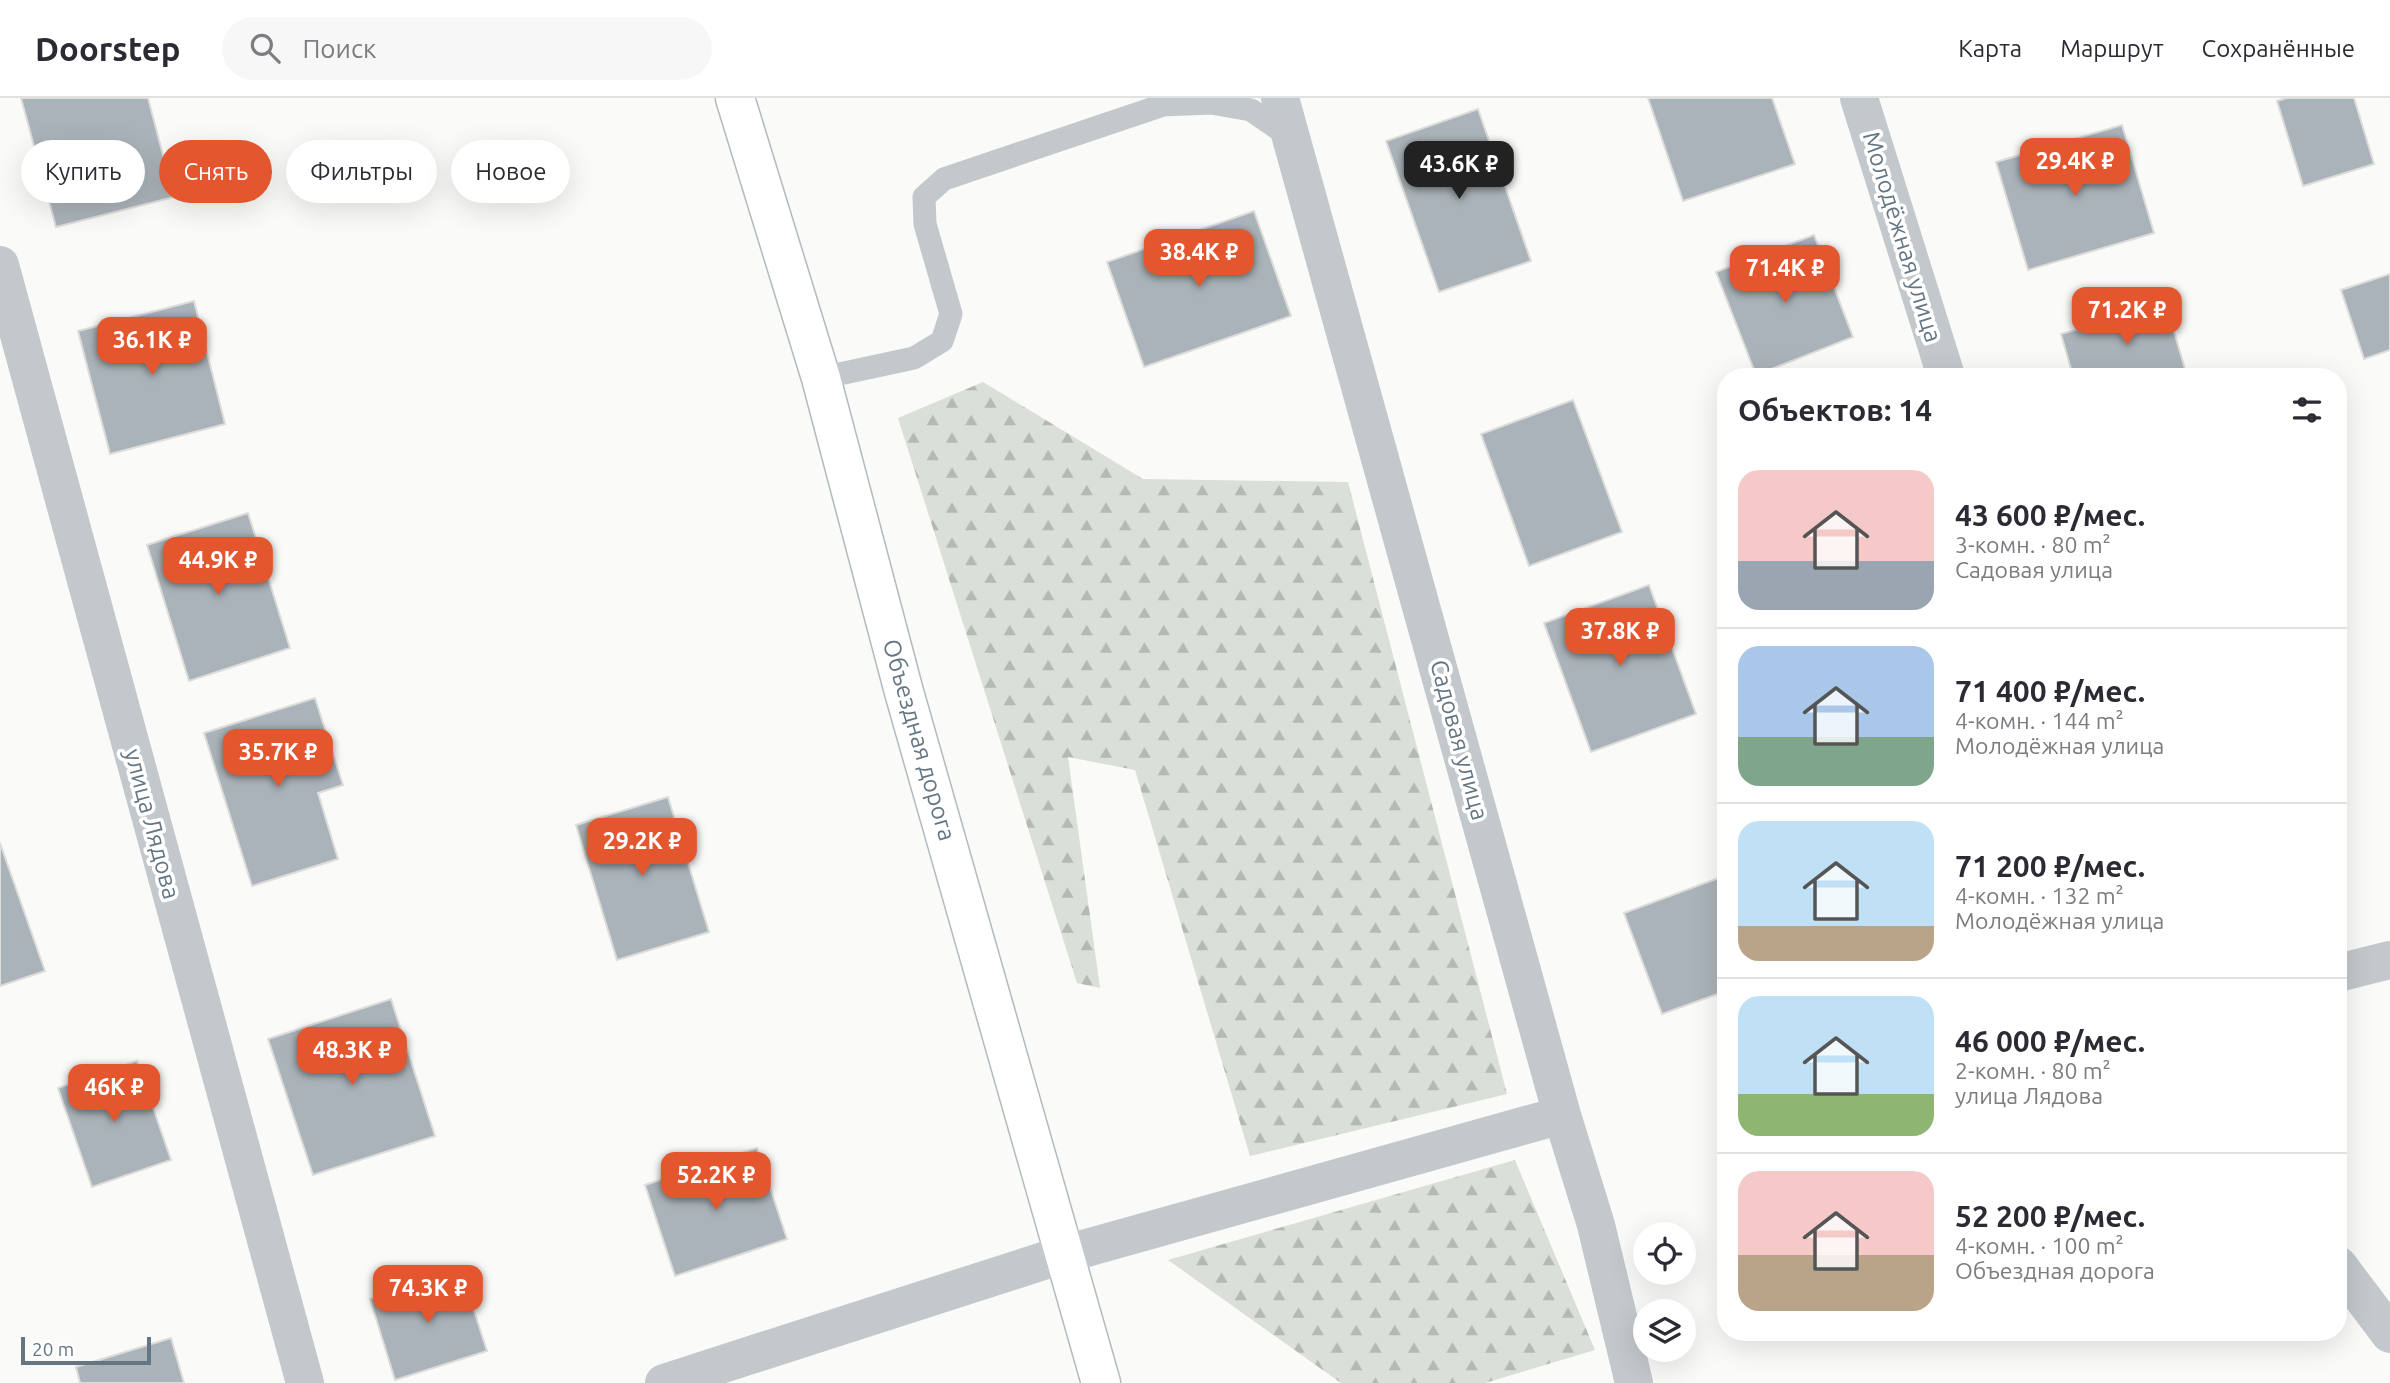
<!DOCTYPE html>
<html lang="ru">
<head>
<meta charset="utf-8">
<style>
	:root { --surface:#fff; --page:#f7f7f7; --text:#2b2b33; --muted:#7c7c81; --line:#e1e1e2; --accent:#e4572e }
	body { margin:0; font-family:Ubuntu,sans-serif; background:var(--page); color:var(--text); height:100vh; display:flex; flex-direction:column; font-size:26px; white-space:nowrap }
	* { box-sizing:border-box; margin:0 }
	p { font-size:23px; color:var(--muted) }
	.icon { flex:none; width:38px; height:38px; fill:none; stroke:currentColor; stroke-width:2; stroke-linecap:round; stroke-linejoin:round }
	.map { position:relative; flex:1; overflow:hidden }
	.panel { position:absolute; left:1717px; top:270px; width:630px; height:973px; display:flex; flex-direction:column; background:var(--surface); border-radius:28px; box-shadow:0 7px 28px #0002 }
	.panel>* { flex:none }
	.hud { position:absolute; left:21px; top:42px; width:665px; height:63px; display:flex; gap:14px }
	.buttons { position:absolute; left:1633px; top:1124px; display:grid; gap:14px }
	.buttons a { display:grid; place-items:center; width:63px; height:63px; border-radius:50%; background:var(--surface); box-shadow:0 7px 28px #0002; font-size:35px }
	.scale { position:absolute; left:21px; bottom:18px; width:130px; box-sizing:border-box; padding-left:7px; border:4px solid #657683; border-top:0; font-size:19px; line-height:24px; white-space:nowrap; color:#657683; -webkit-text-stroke:5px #fff; paint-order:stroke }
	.price { position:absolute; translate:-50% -60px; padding:0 16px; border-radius:14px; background:var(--accent); color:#fff; font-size:23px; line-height:46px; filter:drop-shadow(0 2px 4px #0008) }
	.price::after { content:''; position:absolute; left:50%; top:42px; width:21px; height:16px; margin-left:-10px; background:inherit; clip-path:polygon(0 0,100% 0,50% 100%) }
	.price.active { background:#222; color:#fff }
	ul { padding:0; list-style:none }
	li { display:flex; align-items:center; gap:21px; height:175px; padding:0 21px }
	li+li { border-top:2px solid var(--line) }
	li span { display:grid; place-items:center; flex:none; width:196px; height:140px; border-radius:21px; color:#555 }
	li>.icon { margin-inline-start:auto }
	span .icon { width:84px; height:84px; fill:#fffc; stroke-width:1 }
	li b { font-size:30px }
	h2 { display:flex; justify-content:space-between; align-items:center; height:84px; padding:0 21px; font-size:30px }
	.tag { padding:0 24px; border-radius:32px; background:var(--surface); box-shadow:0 7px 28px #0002; font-size:24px; line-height:63px }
	.tag.active { background:var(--accent); color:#fff }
	header { display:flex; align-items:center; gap:42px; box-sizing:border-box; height:98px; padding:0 35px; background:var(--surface); border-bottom:2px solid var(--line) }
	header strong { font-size:33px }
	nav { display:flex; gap:38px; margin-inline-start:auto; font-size:24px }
	.search { width:490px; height:63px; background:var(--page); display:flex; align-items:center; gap:18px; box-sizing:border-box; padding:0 24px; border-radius:38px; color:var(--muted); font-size:26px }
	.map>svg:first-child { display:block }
</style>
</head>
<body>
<header>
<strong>Doorstep</strong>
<div class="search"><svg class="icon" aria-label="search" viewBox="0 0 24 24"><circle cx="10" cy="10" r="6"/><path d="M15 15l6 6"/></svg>Поиск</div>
<nav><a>Карта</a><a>Маршрут</a><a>Сохранённые</a></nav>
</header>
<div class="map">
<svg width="2390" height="1285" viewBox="0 0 2390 1285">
	<defs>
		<pattern id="forest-firs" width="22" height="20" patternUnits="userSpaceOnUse" patternTransform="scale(1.75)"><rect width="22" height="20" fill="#dadfd7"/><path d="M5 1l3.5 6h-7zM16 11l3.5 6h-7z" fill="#b4b9b4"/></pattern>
	</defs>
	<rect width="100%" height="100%" fill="#fafaf8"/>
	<path fill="url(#forest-firs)" d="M983 284 1143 381 1348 384 1507 996 1250 1058 1135 672 1068 659 1100 890 1077 885 898 320Z
		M1515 1062 1595 1252 1485 1285H1341L1168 1162Z"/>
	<path fill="#aab3b9" stroke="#dcdcda" stroke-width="2" d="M21 0H148L174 99 56 129Z
		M1648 0H1772L1795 66 1683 103Z
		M2287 0H2354L2374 66 2303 88 2277 3Z
		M1478 11 1531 163 1439 194 1386 43Z
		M2122 27 2154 135 2028 172 1996 64Z
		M1254 113 1291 218 1144 269 1107 164Z
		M1814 137 1853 239 1756 277 1716 174Z
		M2390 176V252L2364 261 2341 192Z
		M194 203 225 326 110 356 78 233Z
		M2166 206 2187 278H2073L2061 236Z
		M1573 302 1622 434 1529 468 1481 336Z
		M248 415 290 550 189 583 147 447Z
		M1649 487 1696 616 1591 654 1544 525Z
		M315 600 343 687 318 695 338 761 252 788 204 635Z
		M668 699 709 834 617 862 576 727Z
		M0 745 45 873 0 888Z
		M1724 778 1726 893 1662 916 1624 815Z
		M391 901 435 1038 313 1077 268 941Z
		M137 963 171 1062 92 1089 58 990Z
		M757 1050 787 1141 675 1178 645 1087Z
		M461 1172 487 1253 395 1282 370 1201Z
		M171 1240 184 1285H80L76 1269Z"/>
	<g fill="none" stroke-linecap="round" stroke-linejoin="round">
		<defs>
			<path id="secondary" d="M735 0 821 280 904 594 1101 1285"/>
		</defs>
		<use href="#secondary" stroke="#b3babf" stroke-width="41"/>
		<path stroke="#c3c8cc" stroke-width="23" d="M821 280 914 260 942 243 951 216 925 126 924 99 944 81 1163 7 1211 5 1251 12 1290 39"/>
		<path stroke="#c3c8cc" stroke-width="38" d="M1280 0 1562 1017 1596 1127 1634 1285
			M1859 0 1946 278
			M0 167 305 1285
			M2338 875 2390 862
			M2338 1167 2390 1236
			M664 1285 1065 1156 1562 1017"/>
		<use href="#secondary" stroke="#fff" stroke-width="38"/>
	</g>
	<g text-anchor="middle" stroke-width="7" stroke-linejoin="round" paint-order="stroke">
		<g font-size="24" fill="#657683" stroke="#fff">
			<text transform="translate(1902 139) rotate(73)" y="8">Молодёжная улица</text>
			<text transform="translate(919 642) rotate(74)" y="8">Объездная дорога</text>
			<text transform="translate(1459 642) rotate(75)" y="8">Садовая улица</text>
			<text transform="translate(152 726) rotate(75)" y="8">улица Лядова</text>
		</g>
	</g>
</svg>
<div class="buttons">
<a><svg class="icon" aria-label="locate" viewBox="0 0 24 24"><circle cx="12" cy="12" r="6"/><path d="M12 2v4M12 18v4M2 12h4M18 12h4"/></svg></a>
<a><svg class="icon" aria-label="layers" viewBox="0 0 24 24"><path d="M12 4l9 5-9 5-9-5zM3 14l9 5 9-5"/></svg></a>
</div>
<div class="scale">20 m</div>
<b class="price" style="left:2075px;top:100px">29.4K ₽</b>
<b class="price active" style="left:1459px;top:103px">43.6K ₽</b>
<b class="price" style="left:1199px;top:191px">38.4K ₽</b>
<b class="price" style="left:1785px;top:207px">71.4K ₽</b>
<b class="price" style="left:2127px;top:249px">71.2K ₽</b>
<b class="price" style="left:152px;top:279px">36.1K ₽</b>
<b class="price" style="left:218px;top:499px">44.9K ₽</b>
<b class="price" style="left:1620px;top:570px">37.8K ₽</b>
<b class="price" style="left:278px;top:691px">35.7K ₽</b>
<b class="price" style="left:642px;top:780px">29.2K ₽</b>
<b class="price" style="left:352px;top:989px">48.3K ₽</b>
<b class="price" style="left:114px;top:1026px">46K ₽</b>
<b class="price" style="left:716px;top:1114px">52.2K ₽</b>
<b class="price" style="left:428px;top:1227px">74.3K ₽</b>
<div class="hud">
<a class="tag">Купить</a>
<a class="tag active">Снять</a>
<a class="tag">Фильтры</a>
<a class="tag">Новое</a>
</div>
<section class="panel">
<h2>Объектов: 14<svg class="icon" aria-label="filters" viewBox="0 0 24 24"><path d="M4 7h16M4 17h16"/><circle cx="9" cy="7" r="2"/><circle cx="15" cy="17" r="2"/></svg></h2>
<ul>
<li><span style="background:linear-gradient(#f6c9c9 65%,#9aa5b1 0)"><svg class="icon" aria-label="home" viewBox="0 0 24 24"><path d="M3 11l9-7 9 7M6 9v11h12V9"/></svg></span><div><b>43 600 ₽/мес.</b><p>3-комн. · 80 m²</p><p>Садовая улица</p></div></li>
<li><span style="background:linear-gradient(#a9c7e8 65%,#7fa58c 0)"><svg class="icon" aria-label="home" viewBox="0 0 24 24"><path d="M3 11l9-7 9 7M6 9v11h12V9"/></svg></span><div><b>71 400 ₽/мес.</b><p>4-комн. · 144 m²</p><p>Молодёжная улица</p></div></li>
<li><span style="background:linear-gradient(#bfe0f5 75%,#b9a48a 0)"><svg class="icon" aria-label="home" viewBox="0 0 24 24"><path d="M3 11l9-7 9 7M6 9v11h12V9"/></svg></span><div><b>71 200 ₽/мес.</b><p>4-комн. · 132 m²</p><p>Молодёжная улица</p></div></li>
<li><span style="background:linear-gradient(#bfe0f5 70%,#8fb573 0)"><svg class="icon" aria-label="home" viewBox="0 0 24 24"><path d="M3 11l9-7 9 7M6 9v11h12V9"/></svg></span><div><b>46 000 ₽/мес.</b><p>2-комн. · 80 m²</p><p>улица Лядова</p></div></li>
<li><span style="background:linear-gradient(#f6c9c9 60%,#b9a48a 0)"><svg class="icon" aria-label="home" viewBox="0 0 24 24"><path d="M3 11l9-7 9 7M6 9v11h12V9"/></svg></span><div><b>52 200 ₽/мес.</b><p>4-комн. · 100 m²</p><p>Объездная дорога</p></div></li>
</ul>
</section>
</div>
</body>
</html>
